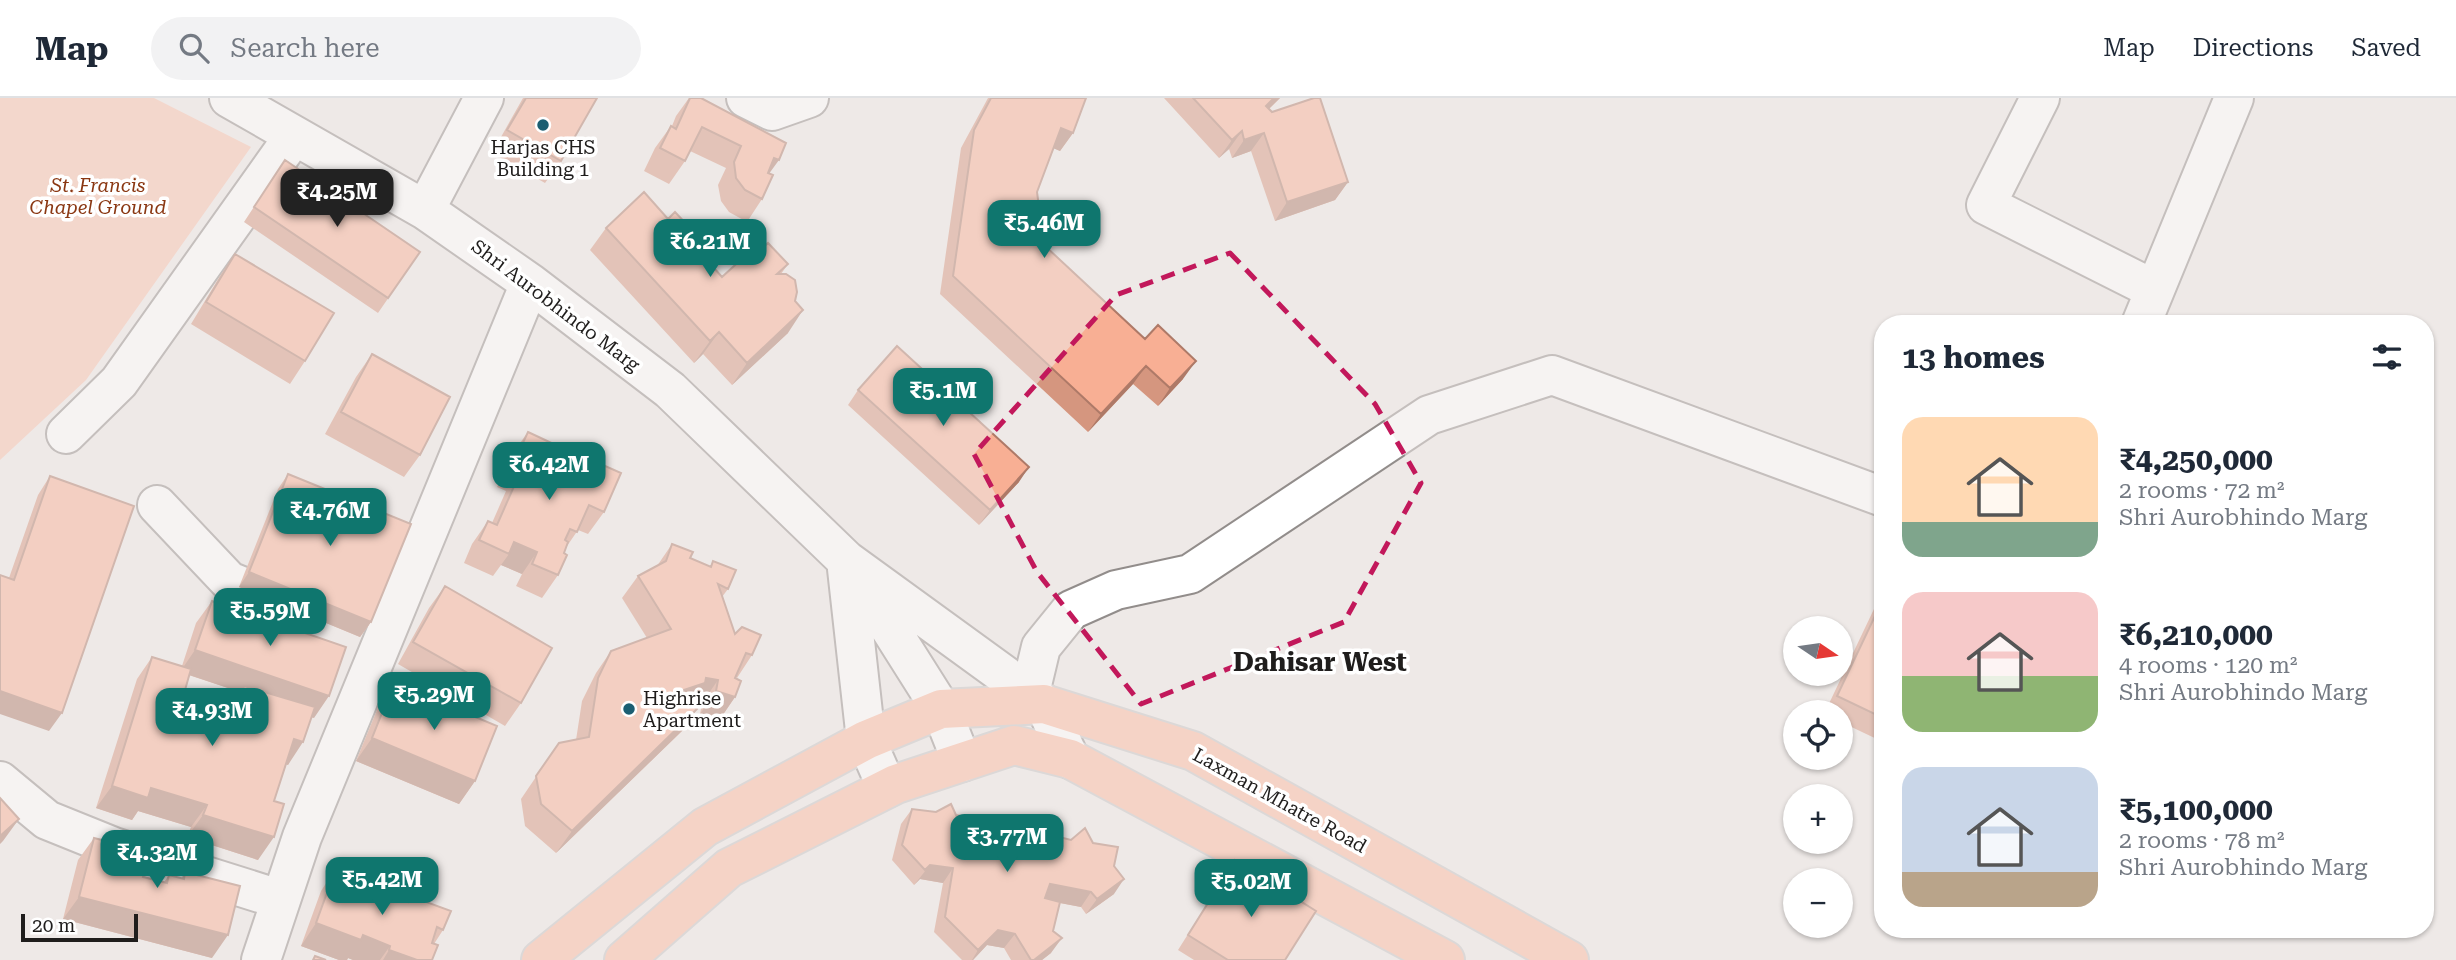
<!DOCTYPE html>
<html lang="en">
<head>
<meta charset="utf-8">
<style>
	:root { --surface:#fff; --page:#f2f2f3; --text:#1f2937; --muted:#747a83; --line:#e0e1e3; --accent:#0f766e }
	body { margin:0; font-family:"Roboto Serif",serif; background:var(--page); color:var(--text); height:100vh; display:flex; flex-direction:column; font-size:26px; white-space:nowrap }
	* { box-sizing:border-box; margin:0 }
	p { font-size:23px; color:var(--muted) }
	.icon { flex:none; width:38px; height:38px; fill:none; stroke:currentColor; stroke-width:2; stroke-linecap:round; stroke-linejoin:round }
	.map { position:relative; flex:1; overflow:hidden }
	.drawer { position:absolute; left:1874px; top:217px; width:560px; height:623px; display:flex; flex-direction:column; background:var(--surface); border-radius:28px; box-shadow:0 2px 5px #0004 }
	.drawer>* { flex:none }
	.needle { width:46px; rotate:103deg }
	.fabs { position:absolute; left:1783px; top:518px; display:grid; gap:14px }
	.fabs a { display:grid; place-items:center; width:70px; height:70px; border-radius:50%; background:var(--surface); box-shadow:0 2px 5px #0004; font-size:35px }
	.scale { position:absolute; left:21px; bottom:18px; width:117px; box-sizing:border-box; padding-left:7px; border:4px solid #1f1d1c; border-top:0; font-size:19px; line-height:24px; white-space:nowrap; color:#1f1d1c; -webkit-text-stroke:5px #fff; paint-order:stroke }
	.price { position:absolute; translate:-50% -60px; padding:0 16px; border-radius:14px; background:var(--accent); color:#fff; font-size:23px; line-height:46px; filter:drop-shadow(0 2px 4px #0008) }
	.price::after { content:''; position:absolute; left:50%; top:42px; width:21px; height:16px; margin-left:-10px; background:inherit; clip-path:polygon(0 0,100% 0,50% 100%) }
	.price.on { background:#222; color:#fff }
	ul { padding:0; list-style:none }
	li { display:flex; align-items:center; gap:21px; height:175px; padding:0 28px }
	li span { display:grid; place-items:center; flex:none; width:196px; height:140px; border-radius:21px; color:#555 }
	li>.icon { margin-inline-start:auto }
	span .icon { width:84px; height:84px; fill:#fffc; stroke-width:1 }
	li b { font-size:30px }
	h2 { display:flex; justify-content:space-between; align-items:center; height:84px; padding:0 28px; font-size:30px }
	header { display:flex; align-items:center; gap:42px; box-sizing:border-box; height:98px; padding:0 35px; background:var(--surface); border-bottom:2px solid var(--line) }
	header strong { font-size:33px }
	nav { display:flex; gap:38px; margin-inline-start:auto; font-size:24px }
	.search { width:490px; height:63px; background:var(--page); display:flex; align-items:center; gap:18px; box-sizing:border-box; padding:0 24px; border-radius:38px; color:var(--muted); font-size:26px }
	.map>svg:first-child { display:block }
</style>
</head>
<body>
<header>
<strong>Map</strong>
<div class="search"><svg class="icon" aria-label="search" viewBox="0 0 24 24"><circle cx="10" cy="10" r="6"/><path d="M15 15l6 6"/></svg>Search here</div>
<nav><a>Map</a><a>Directions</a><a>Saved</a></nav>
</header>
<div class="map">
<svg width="2456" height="862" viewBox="0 0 2456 862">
	<rect width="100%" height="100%" fill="#eee9e7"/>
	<path fill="#f9c0ab" d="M0 0H154L251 49 86 282 0 362Z"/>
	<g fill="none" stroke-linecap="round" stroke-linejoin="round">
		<defs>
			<path id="minor" d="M229 0 425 112 530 185 670 292 846 462 1044 606 1070 661
				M746 0 772 13 809 0
				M2040 0 1986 107 2155 192 2141 226
				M425 112 484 0
				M2155 192 2234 0
				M66 336 119 284 294 38
				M157 407 229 483 286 506
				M847 471 866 642 887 690
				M857 478 941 611 962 664
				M1030 595 1041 549 1071 512 1116 492 1190 476 1429 317 1552 277 1883 399
				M0 683 47 722 114 749 279 801
				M261 862 302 739 530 185"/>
			<path id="major" d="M541 862 705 729 866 642 941 611 1044 606 1193 653 1569 862
				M624 862 729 770 896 686 1014 647 1070 661 1445 862"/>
		</defs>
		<use href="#minor" stroke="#928d8b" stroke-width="42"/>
		<use href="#major" stroke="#c5c4c4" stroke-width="42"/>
		<use href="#minor" stroke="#fff" stroke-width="38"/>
		<use href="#major" stroke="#fdb89e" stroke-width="38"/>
	</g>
	<path fill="#d5967f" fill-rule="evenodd" d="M523 0H597L561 63 545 85 492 55Z
		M689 0H701L769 76 762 101 747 124 729 114 721 103 718 87 726 70 690 53 685 63 669 86 644 73 655 50 671 28H672L676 18Z
		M988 0H1086L1073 35 1060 53 1054 50 1037 94 1044 147 1183 281 1158 308 1133 286 1088 334 940 196 961 50Z
		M1164 0H1280L1269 11 1348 84 1335 102 1275 123 1251 53 1232 60 1229 51 1219 60Z
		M285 62 420 154 378 215 244 124Z
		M668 121 705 147 706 162 722 179 749 162 788 166 781 176 788 235 732 287 703 256 694 265 590 152 606 130Z
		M235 156 305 263 290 286 191 226 220 178Z
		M372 256 420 357 404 379 325 336 356 279Z
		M858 292 1019 384 979 427 848 307Z
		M528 334 554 357 578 368 585 359 604 414 588 436 578 432 565 451 558 477 542 500 516 488 522 476 501 467 493 478 464 465 472 446 488 423 492 425 506 393 497 389 512 356Z
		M288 376 371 524 360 539 239 489 278 391Z
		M50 378 49 633 9 480 38 397Z
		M672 446 690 460 710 469 713 463 728 491 722 499 735 536 752 557 737 580 736 579 735 599 720 621 700 616 702 605 693 603 682 633 556 755 525 728 521 701 559 645 576 642 582 603 596 575 611 553 647 540 622 500 638 478 657 468Z
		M445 488 521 605 505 628 398 566 429 510Z
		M1883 492V644L1841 624V614H1825Z
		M212 503 314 620 311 619 288 667 286 666 274 703 258 762 187 739 191 729 138 713 132 722 96 710 137 581 152 559 182 568 196 525ZM189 577 240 594 231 607 185 592Z
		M394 585 475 683 459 706 356 663 379 607Z
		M912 711 956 717 1071 742 1093 745 1114 768V796L1086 816 1081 809 1060 805 1053 833 1051 855 1042 862H1011L1004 850 987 847 973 862H962L934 834 943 785 920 781 914 787 892 762 901 726Z
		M94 740 143 779 164 784 169 777 181 781 185 774 212 860 63 821 78 762Z
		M1235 762 1285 862H1194L1178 852Z
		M336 770 375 792 406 803 410 798 443 832 434 846 432 862H353L348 860 347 862H339L301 848 321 793Z"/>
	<path fill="#ae7a68" d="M1274 0H1280L1253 26 1266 8Z
		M1061 30 1073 35 1060 53 1048 48Z
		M1242 33 1229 51 1219 60 1232 42Z
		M1264 35 1251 53 1232 60 1244 42Z
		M774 60 779 62 763 84Z
		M1348 84 1335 102 1275 123 1287 104Z
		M803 212 788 235 732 287 747 265Z
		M719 234 703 256 694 265 710 243Z
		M1196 263 1183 281 1158 308 1170 290Z
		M1146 268 1133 286 1088 334 1101 316Z
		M1029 369 1019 384 979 427 990 412Z
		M514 444 537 454 522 476 501 467 509 456Z
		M249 474 371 524 360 539 239 489Z
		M195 552 329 598 314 620 242 595 244 588 240 594 180 574Z
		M706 580 718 582 702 605 693 603 690 607 681 593Z
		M0 593 62 615 49 633 0 616Z
		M716 593 735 599 720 621 700 616Z
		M697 611 682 633 556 755 572 733Z
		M372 640 475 683 459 706 356 663Z
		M294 641 303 644 288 667 278 663Z
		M112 688 151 690 207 707 191 729 138 713 132 722 96 710Z
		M203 717 274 739 258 762 187 739Z
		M19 721 3 743 0 746V738Z
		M930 767 953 770 943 785 920 781 914 787Z
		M1124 781 1114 796 1086 816 1097 801Z
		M1050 786 1091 794 1081 809 1039 801Z
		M79 799 228 837 212 860 63 821Z
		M316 825 363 837 390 848 380 862H353L348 860 347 862H339L301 848Z
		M998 832 1015 836 1004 850 987 847 973 862H972L978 852Z
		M1062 840 1051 855 1042 862H1034Z
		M389 852 417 862H383Z"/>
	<path fill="#f8af94" stroke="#ae7a68" stroke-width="2" d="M526 0H597L561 63 507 32Z
		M690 0H701L786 45 779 62 774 60 768 75 773 77 762 101 745 92 736 80 734 64 741 48 702 29 685 63 660 50 671 28 676 31Z
		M991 0H1086L1073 35 1061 30 1037 94 1044 147 1145 241 1158 227 1196 263 1170 290 1146 268 1101 316 953 178 974 32Z
		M1193 0H1274L1266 8 1272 14 1314 0H1320L1348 84 1287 104 1264 35 1244 42 1242 33 1232 42Z
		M285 62 420 154 388 200 254 109Z
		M644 94 668 121 675 114 690 130 693 127 703 133 708 143 704 146 711 154 705 160 722 179 745 158 749 162 768 145 788 166 777 176H786L795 182 797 194 795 203 803 212 747 265 719 234 710 243 606 130Z
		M235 156 334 215 305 263 206 204Z
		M897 248 1029 369 990 412 858 292Z
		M372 256 450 299 420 357 341 314Z
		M528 334 558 348 554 357 580 369 585 359 621 375 604 414 589 407 577 434 570 431 565 442 568 444 564 455 567 457 558 477 532 466 537 454 514 444 509 456 479 442 488 423 497 427 522 370 513 366Z
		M288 376 411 426 371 524 249 474Z
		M50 378 134 408 62 615 0 593V477L14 482Z
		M672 446 693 454 690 460 711 469 713 463 736 472 728 491 718 486 735 536 742 529 761 537 752 557 746 555 735 580 741 583 735 599 716 593 718 582 706 580 705 585 681 593 697 611 572 733 541 706 536 678 559 645 589 639 598 580 611 553 671 531 638 478 666 463Z
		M445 488 552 550 521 605 413 544Z
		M1883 501V620L1837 598Z
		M212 503 346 549 329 598 195 552Z
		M152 559 191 571 185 592 237 609 244 588 315 609 303 644 294 641 274 703 284 706 274 739 203 717 207 707 151 690 148 700 112 688Z
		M394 585 497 628 475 683 372 640Z
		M0 700 19 721 0 738Z
		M951 706 956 717 1001 726 1020 721 1039 734 1071 742 1085 730 1093 745 1118 749 1114 768 1124 781 1097 801 1091 794 1050 786 1045 800 1060 804 1053 833 1062 840 1034 862H1031L1015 836 998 832 978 852 945 819 953 770 930 767 925 772 902 747 912 711 936 714Z
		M94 740 149 754 143 779 167 785 169 777 184 781 185 774 240 788 228 837 79 799Z
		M1235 762 1316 813 1285 862H1228L1188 837Z
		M336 770 377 786 375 792 408 804 410 798 451 813 443 832 437 829 432 845 438 847 432 862H417L389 852 390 848 363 837 361 842 316 825Z
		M315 858 326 862H313Z"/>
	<path d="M0 0H2456V862H0ZM1230 155 1375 306 1421 385 1344 524 1141 606 1037 474 974 356 1116 197Z" fill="#eee9e7" fill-opacity=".55" fill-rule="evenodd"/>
	<path fill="none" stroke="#c2185b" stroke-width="5" stroke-dasharray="14 9" stroke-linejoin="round" d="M1230 155 1375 306 1421 385 1344 524 1141 606 1037 474 974 356 1116 197Z"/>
	<g fill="#1b5e72" stroke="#fff" stroke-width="2.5">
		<circle cx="543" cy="27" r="7"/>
		<circle cx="629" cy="611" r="7"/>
	</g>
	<g text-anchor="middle" stroke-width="7" stroke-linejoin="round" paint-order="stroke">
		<g font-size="19" fill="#1f1d1c" stroke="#fff">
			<text x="543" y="56">Harjas CHS<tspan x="543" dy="22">Building 1</tspan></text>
			<text x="643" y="607" text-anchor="start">Highrise<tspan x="643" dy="22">Apartment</tspan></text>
		</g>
		<g font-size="19" font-style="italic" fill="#8a3712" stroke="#fff">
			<text x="98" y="94">St. Francis<tspan x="98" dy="22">Chapel Ground</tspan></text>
		</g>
		<g font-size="19" fill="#1f1d1c" stroke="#fff">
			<text transform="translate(556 207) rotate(37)" y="7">Shri Aurobhindo Marg</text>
			<text transform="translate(1280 702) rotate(29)" y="7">Laxman Mhatre Road</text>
		</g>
		<g font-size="26" font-weight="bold" fill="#1f1d1c" stroke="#fff">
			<text x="1320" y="573">Dahisar West</text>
		</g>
	</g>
</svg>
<div class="fabs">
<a><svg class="needle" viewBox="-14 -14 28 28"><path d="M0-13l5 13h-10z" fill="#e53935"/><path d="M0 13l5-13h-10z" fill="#747a83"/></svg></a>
<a><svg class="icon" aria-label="locate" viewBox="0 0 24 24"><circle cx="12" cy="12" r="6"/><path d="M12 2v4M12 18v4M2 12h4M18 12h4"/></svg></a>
<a>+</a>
<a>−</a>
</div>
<div class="scale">20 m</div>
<b class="price on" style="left:337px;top:131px">₹4.25M</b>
<b class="price" style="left:1044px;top:162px">₹5.46M</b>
<b class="price" style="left:710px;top:181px">₹6.21M</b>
<b class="price" style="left:943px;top:330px">₹5.1M</b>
<b class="price" style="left:549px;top:404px">₹6.42M</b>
<b class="price" style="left:330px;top:450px">₹4.76M</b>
<b class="price" style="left:270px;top:550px">₹5.59M</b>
<b class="price" style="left:434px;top:634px">₹5.29M</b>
<b class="price" style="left:212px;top:650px">₹4.93M</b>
<b class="price" style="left:1007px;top:776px">₹3.77M</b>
<b class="price" style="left:157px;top:792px">₹4.32M</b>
<b class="price" style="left:382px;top:819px">₹5.42M</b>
<b class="price" style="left:1251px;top:821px">₹5.02M</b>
<section class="drawer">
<h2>13 homes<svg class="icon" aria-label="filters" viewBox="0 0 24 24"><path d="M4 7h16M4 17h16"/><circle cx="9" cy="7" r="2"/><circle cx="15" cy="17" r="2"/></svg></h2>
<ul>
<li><span style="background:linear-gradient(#ffd9b3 75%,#7fa58c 0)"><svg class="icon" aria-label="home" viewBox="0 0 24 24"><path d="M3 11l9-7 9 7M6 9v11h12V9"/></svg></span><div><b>₹4,250,000</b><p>2 rooms · 72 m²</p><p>Shri Aurobhindo Marg</p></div></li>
<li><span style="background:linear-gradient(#f6c9c9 60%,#8fb573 0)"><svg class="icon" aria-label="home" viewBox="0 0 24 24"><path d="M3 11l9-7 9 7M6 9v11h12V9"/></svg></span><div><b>₹6,210,000</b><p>4 rooms · 120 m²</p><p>Shri Aurobhindo Marg</p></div></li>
<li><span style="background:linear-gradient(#c9d6e8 75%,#b9a48a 0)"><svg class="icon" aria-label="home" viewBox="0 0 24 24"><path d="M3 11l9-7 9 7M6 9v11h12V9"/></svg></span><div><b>₹5,100,000</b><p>2 rooms · 78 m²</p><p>Shri Aurobhindo Marg</p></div></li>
</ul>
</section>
</div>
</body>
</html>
